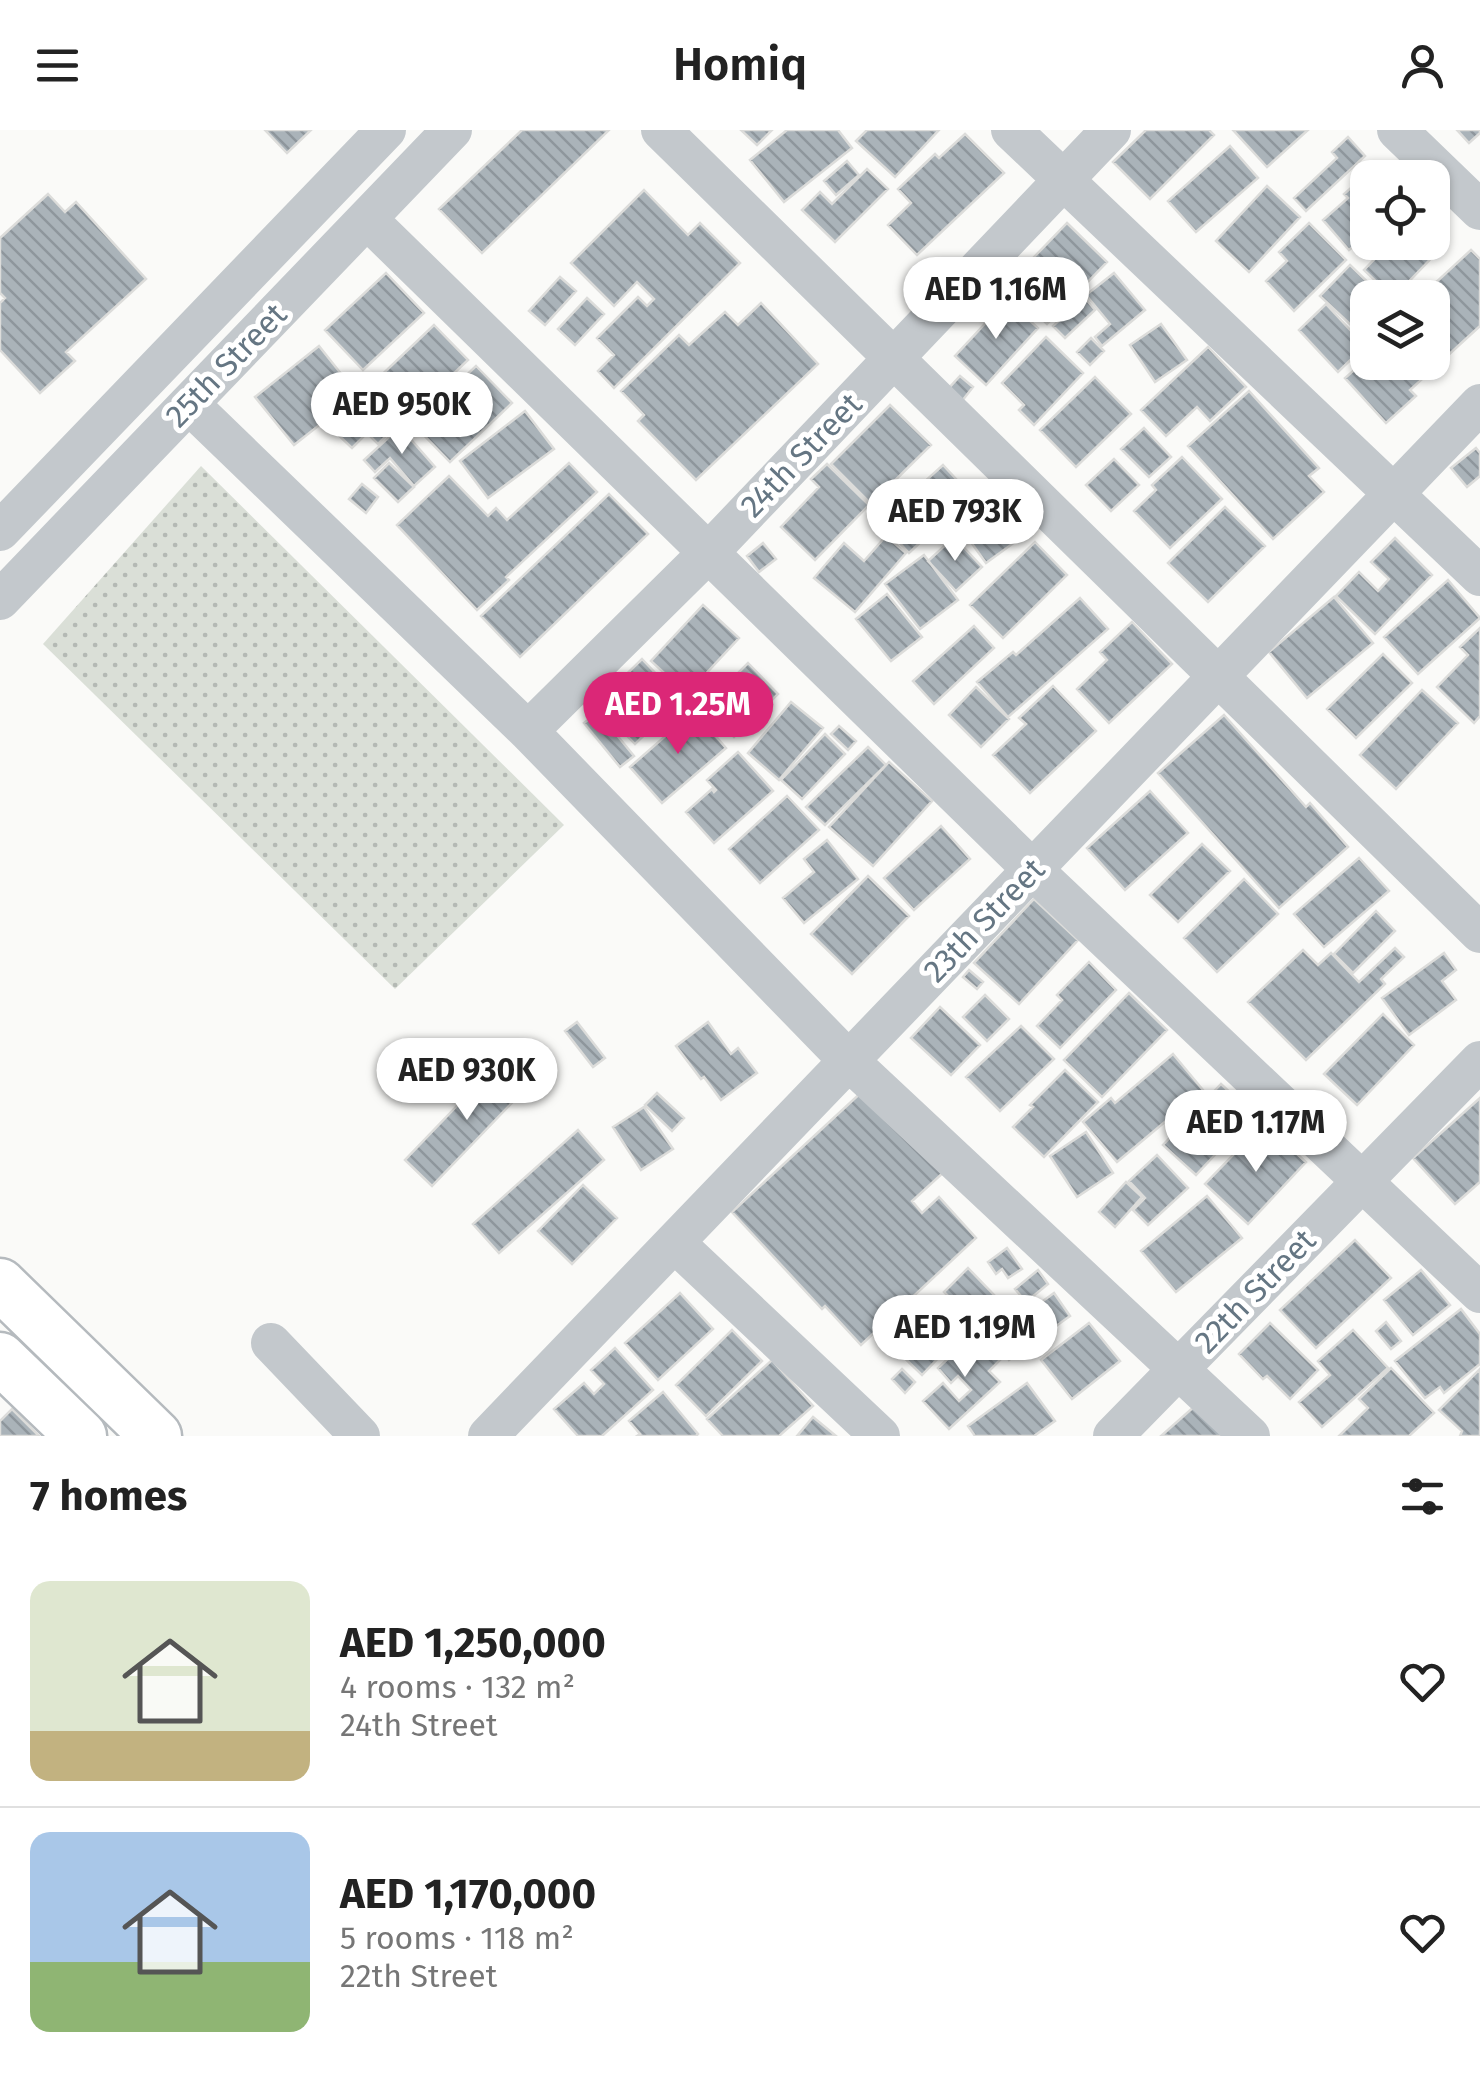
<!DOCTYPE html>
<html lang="en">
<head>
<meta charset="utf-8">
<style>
	:root { --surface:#fff; --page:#f2f2f2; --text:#222; --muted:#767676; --line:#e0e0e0; --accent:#db2777 }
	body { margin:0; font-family:"Fira Sans",sans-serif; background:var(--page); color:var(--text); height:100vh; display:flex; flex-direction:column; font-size:38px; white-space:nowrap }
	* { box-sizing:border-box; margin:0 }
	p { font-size:32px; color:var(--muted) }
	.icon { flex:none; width:55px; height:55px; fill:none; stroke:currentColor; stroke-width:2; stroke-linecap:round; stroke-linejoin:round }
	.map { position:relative; height:1306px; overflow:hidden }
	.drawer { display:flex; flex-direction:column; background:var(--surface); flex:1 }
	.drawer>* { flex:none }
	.controls { position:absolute; left:1350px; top:30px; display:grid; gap:20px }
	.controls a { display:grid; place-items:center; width:100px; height:100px; border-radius:20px; background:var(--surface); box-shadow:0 2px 8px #0004; font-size:50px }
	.price { position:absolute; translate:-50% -85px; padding:0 22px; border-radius:35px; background:#fff; color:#222; font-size:32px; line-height:65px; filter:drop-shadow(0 2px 5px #0008) }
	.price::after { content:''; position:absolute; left:50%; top:60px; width:30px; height:22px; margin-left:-15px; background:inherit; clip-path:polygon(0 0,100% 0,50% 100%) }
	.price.selected { background:var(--accent); color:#fff }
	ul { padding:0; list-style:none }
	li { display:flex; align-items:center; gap:30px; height:250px; padding:0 30px }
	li+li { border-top:2px solid var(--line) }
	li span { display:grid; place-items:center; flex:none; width:280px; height:200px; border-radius:20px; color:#555 }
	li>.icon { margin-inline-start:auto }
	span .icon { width:120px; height:120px; fill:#fffc; stroke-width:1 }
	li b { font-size:42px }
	h2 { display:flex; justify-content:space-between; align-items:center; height:120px; padding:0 30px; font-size:42px }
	header { display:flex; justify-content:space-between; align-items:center; height:130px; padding:0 30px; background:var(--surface); font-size:45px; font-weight:600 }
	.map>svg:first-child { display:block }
</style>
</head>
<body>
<header><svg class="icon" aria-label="menu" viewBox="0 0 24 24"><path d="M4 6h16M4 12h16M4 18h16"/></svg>Homiq<svg class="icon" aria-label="person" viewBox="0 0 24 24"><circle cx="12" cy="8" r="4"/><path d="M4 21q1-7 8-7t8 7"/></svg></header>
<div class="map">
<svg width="1480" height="1306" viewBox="0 0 1480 1306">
	<defs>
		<pattern id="park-dots" width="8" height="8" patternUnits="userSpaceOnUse" patternTransform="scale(2.5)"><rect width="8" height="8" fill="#dadfd7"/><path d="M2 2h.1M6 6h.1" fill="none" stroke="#b4b9b4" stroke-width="1.8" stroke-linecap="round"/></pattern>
		<pattern id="building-back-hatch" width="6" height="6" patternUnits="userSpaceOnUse" patternTransform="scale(2.5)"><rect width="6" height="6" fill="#aab3b9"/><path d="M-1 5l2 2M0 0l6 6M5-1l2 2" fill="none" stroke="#8e969c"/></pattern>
	</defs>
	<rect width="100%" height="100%" fill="#fafaf8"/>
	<path fill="url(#park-dots)" d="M201 336 564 695 395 859 43 514Z"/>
	<path fill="url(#building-back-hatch)" stroke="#dcdcda" stroke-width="2.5" d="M265 0H311L287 23Z
		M522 0H609L482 123 439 79Z
		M741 0H772L757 15Z
		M787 0H838L852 18 784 72 750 30Z
		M867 0H939L895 47 856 11Z
		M1146 0H1209L1214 5 1150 69 1113 32Z
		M1233 0H1308L1267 37Z
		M1457 0H1480V3L1469 13Z
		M965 4 1004 43 917 125 888 95 911 73 898 59 935 24 939 28Z
		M1348 7 1365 26 1306 81 1294 68 1337 28 1332 22Z
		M1230 16 1258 48 1196 102 1168 71Z
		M847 31 859 45 836 65 824 51Z
		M1376 36 1386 48H1368V105L1349 120 1323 90 1348 68 1344 64Z
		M867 39 888 59 835 112 802 80 820 62 832 74Z
		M1267 56 1300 87 1249 142 1216 111Z
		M644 60 688 105 700 93 740 133 614 258 598 241 614 225 597 208 638 167 647 176 654 169 637 152 614 176 571 133Z
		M48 64 65 82 76 72 146 149 66 222 75 231 40 263 0 220V173L5 168 0 163V108Z
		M1067 93 1107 132 1047 194 1007 155Z
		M1309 93 1346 130 1294 181 1266 151 1287 131 1279 122Z
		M1432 102 1445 114 1393 168 1364 140 1391 112H1432Z
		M1471 120 1480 129V196L1410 260 1416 266 1386 293 1345 248 1368 228V232H1432V168H1419Z
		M1350 135 1384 168H1368V211L1320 166Z
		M386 143 424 183 363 240 325 200Z
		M1114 143 1145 180 1102 216 1095 207 1110 194 1086 165Z
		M560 147 576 161 545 195 529 181Z
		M1084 167 1095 180 1065 208 1053 196Z
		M587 168 604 184 575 215 558 199Z
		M1007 170 1038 198 986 255 955 226Z
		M761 173 818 234 696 350 638 291 644 285 621 261 679 205 689 215 725 182 738 195Z
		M1326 174 1365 216 1338 242 1299 200Z
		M1161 194 1187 230 1155 252 1130 215Z
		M434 195 468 230 409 286 396 272 391 277 371 255Z
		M1046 207 1083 243 1034 295 1019 280 1024 275 1002 253Z
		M1091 208 1104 221 1090 235 1077 222Z
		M319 216 354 260 332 278 336 282 294 315 255 267Z
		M1208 217 1246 257 1210 291 1197 277 1166 306 1141 280Z
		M476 236 512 273 450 332 414 295Z
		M960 246 973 257 962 271 948 259Z
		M1095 247 1131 284 1076 337 1040 300Z
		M1249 261 1319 338 1309 346 1324 362 1273 409 1188 316Z
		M366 265 397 295 378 314 367 303 352 318 332 299Z
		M890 275 931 315 871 374 831 334Z
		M525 281 554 319 488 368 460 331Z
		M400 297 435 337 414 356 390 328 375 342 364 330Z
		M1144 298 1171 327 1149 347 1121 319Z
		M1476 318 1480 323V346L1467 357 1451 338Z
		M1182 327 1222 369 1170 418 1134 381 1156 360 1152 355Z
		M1114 329 1139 355 1111 381 1086 355Z
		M389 333 414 357 398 372 374 348Z
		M569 333 597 362 506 447 509 450 477 480 397 395 449 346 488 386 496 378 507 390Z
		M827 334 869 375 815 430 781 397 819 357 811 349Z
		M943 335 971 365 909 423 880 392Z
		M362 354 378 367 366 383 349 369Z
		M986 362 1019 409 986 433 952 386Z
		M609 364 648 404 520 527 481 486Z
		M1225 377 1265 416 1208 472 1168 433Z
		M886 406 906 423 855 482 814 448 844 413 864 431Z
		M954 407 982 437 956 461 928 431Z
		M1395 408 1432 445 1375 504 1336 466 1359 442 1378 461 1389 449 1371 432Z
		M1035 412 1067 445 1003 508 970 475Z
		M763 413 776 429 759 442 747 426Z
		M924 425 958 470 920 499 885 454Z
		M1448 450 1480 488 1418 544 1384 507Z
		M887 464 922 507 891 531 856 489Z
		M1334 467 1373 513 1307 568 1269 522Z
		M1080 468 1108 499 1008 587 977 552 1013 522 1016 525Z
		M703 475 739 508 687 564 651 531Z
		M1132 492 1172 534 1109 593 1077 559 1107 530 1100 522Z
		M974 496 994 518 934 574 913 551Z
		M1480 498V586L1474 593 1437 557 1468 525 1460 517Z
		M1383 524 1412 553 1356 608 1327 579Z
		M642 529 681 570 635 614 596 574Z
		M748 533 778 564 734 607 704 577Z
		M1053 556 1096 601 1030 663 993 625 1026 594 1019 588Z
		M976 557 1009 589 981 617 949 585Z
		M1422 560 1458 593 1396 659 1360 625Z
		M791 572 823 598 779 650 748 623Z
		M694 581 726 618 662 673 630 637Z
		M598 582 634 626 620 637 584 593Z
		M1224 585 1306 677 1310 673 1348 717 1279 778 1158 643Z
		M839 596 856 611 848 620 831 604Z
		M825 604 845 624 802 669 781 650Z
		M868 617 886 635 825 695 806 677Z
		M738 622 773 661 714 713 686 682 712 659 714 662 716 660 707 650Z
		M889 632 932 671 873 736 829 697Z
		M1150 661 1188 703 1125 760 1087 718Z
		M787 666 819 700 760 753 729 719Z
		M941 696 970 729 914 780 884 748Z
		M827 710 858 749 804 793 783 768 814 742 804 729Z
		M1202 714 1230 741 1178 792 1150 765Z
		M1359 728 1389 761 1324 817 1294 784Z
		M868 746 909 786 852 844 811 804Z
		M1244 749 1278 784 1217 842 1184 808Z
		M1034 769 1078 810 1019 874 974 833Z
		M1376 781 1395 801 1353 843 1334 824Z
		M1395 818 1404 827 1381 849 1385 854 1306 930 1248 872 1303 820 1318 835 1331 823 1359 852Z
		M1444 823 1456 840 1442 851 1456 870 1409 905 1382 868Z
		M1089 832 1116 860 1060 918 1037 896 1062 870 1057 865Z
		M969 840 983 852 977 859 963 847Z
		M1129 863 1167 900 1102 967 1064 930Z
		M985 865 1009 889 987 911 963 887Z
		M940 877 980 915 951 945 911 908Z
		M1383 884 1414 915 1357 975 1324 944Z
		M577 892 605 928 593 937 565 901Z
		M708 892 731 924 738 918 757 943 721 970 704 947 701 949 676 916Z
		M1021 896 1054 929 1000 981 966 947Z
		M1173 924 1203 960 1117 1032 1083 992 1111 968 1115 973Z
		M501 930 528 956 432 1056 405 1030Z
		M1065 940 1098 972 1044 1027 1013 997 1033 977 1030 975Z
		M1221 954 1253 984 1196 1045 1163 1015Z
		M866 958 944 1042 912 1071 922 1083 939 1067 976 1108 861 1215 825 1176 822 1179 732 1082Z
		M657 963 684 988 672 1001 645 975Z
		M1480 968V1052L1455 1074 1413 1028Z
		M644 977 673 1019 641 1040 613 997Z
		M1267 997 1306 1032 1248 1094 1205 1054 1238 1020 1242 1023Z
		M578 1000 604 1030 499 1123 473 1094Z
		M1086 1002 1113 1043 1077 1067 1050 1026Z
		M1157 1025 1188 1058 1148 1095 1133 1080 1145 1068 1129 1051Z
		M1126 1052 1142 1067 1115 1097 1099 1082Z
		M583 1055 617 1088 572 1134 538 1101Z
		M1207 1066 1242 1108 1176 1162 1141 1121Z
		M1355 1110 1391 1148 1316 1218 1280 1180Z
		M1007 1118 1022 1139 1008 1148 1002 1139 996 1144 988 1132Z
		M968 1138 995 1166 971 1189 944 1162Z
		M1038 1140 1048 1154 1026 1172 1015 1159Z
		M1421 1140 1450 1175 1413 1205 1384 1170Z
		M680 1163 713 1199 658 1250 625 1213Z
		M1054 1163 1070 1186 1009 1230 985 1195 1020 1170 1029 1181Z
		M936 1168 967 1198 922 1245 891 1215Z
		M1461 1179 1480 1204V1234L1444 1263 1440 1257 1425 1268 1395 1231Z
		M1386 1192 1401 1211 1391 1219 1376 1201Z
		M1089 1193 1120 1231 1072 1269 1041 1230Z
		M1270 1193 1318 1240 1290 1269 1267 1246 1263 1249 1239 1224Z
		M732 1200 762 1231 706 1286 676 1255Z
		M1353 1200 1388 1238 1322 1297 1299 1272 1330 1245 1318 1231Z
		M977 1201 1002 1228 989 1241 1000 1252 949 1299 923 1271 943 1253 959 1271 971 1260 958 1246 951 1253 938 1238Z
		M615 1218 653 1260 602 1306H578L554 1279 584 1253 594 1264 604 1254 591 1240Z
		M772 1230 813 1276 779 1306H723L707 1289Z
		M1391 1238 1434 1283 1409 1306H1339L1368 1278 1359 1269Z
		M902 1239 915 1252 905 1263 892 1249Z
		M1480 1239V1306H1460L1462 1301 1439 1280Z
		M1027 1253 1055 1291 1034 1306H975L968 1296Z
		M663 1262 698 1304 696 1306H637L640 1304 629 1291Z
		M1196 1275 1223 1306H1161Z
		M12 1279 39 1306H0V1291Z
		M813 1287 836 1306H797Z"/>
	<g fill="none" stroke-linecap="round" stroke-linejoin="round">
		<defs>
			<path id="major" d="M0 1154 156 1306
				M0 1228 81 1306"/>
		</defs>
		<use href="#major" stroke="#b5babe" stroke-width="55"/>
		<path stroke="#c3c8cc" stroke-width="40" d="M661 0 1480 803
			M1011 0 1480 446
			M1397 0 1480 80
			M367 89 1033 740 1480 1163
			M189 274 528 601 849 931 1250 1306
			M0 401 386 0
			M0 470 452 0
			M528 601 709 422 1111 0
			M675 1113 880 1306
			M271 1213 360 1306
			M488 1306 1480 274
			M1113 1306 1480 931"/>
		<use href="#major" stroke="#fff" stroke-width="50"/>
	</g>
	<g text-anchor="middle" stroke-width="10" stroke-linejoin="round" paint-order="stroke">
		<g font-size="32" fill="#657683" stroke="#fff">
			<text transform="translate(226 235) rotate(-46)" y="11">25th Street</text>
			<text transform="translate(801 325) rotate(-46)" y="11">24th Street</text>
			<text transform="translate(984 790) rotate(-46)" y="11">23th Street</text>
			<text transform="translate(1255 1161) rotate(-46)" y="11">22th Street</text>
		</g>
	</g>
</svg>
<div class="controls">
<a><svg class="icon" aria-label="locate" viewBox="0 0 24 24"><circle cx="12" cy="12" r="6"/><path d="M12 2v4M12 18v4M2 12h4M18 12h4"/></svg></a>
<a><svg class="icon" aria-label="layers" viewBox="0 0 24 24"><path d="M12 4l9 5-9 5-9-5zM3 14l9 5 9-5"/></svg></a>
</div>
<b class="price" style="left:996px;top:212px">AED 1.16M</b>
<b class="price" style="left:402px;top:327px">AED 950K</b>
<b class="price" style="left:955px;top:434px">AED 793K</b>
<b class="price selected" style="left:678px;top:627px">AED 1.25M</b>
<b class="price" style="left:467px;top:993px">AED 930K</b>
<b class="price" style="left:1256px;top:1045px">AED 1.17M</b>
<b class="price" style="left:965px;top:1250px">AED 1.19M</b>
</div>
<section class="drawer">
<h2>7 homes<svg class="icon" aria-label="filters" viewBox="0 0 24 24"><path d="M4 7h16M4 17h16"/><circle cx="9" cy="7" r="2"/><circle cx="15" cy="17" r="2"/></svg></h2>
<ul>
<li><span style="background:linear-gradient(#dfe7d0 75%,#c2b280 0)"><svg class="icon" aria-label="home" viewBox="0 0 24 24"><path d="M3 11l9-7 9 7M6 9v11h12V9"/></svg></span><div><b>AED 1,250,000</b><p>4 rooms · 132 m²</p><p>24th Street</p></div><svg class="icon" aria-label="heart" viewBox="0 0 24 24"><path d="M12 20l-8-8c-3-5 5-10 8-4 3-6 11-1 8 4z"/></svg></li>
<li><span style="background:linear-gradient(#a9c7e8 65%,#8fb573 0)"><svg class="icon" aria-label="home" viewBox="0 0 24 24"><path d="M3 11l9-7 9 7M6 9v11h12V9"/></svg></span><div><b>AED 1,170,000</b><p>5 rooms · 118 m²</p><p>22th Street</p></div><svg class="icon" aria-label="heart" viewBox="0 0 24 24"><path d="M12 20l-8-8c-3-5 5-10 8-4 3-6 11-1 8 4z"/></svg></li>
</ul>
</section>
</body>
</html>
